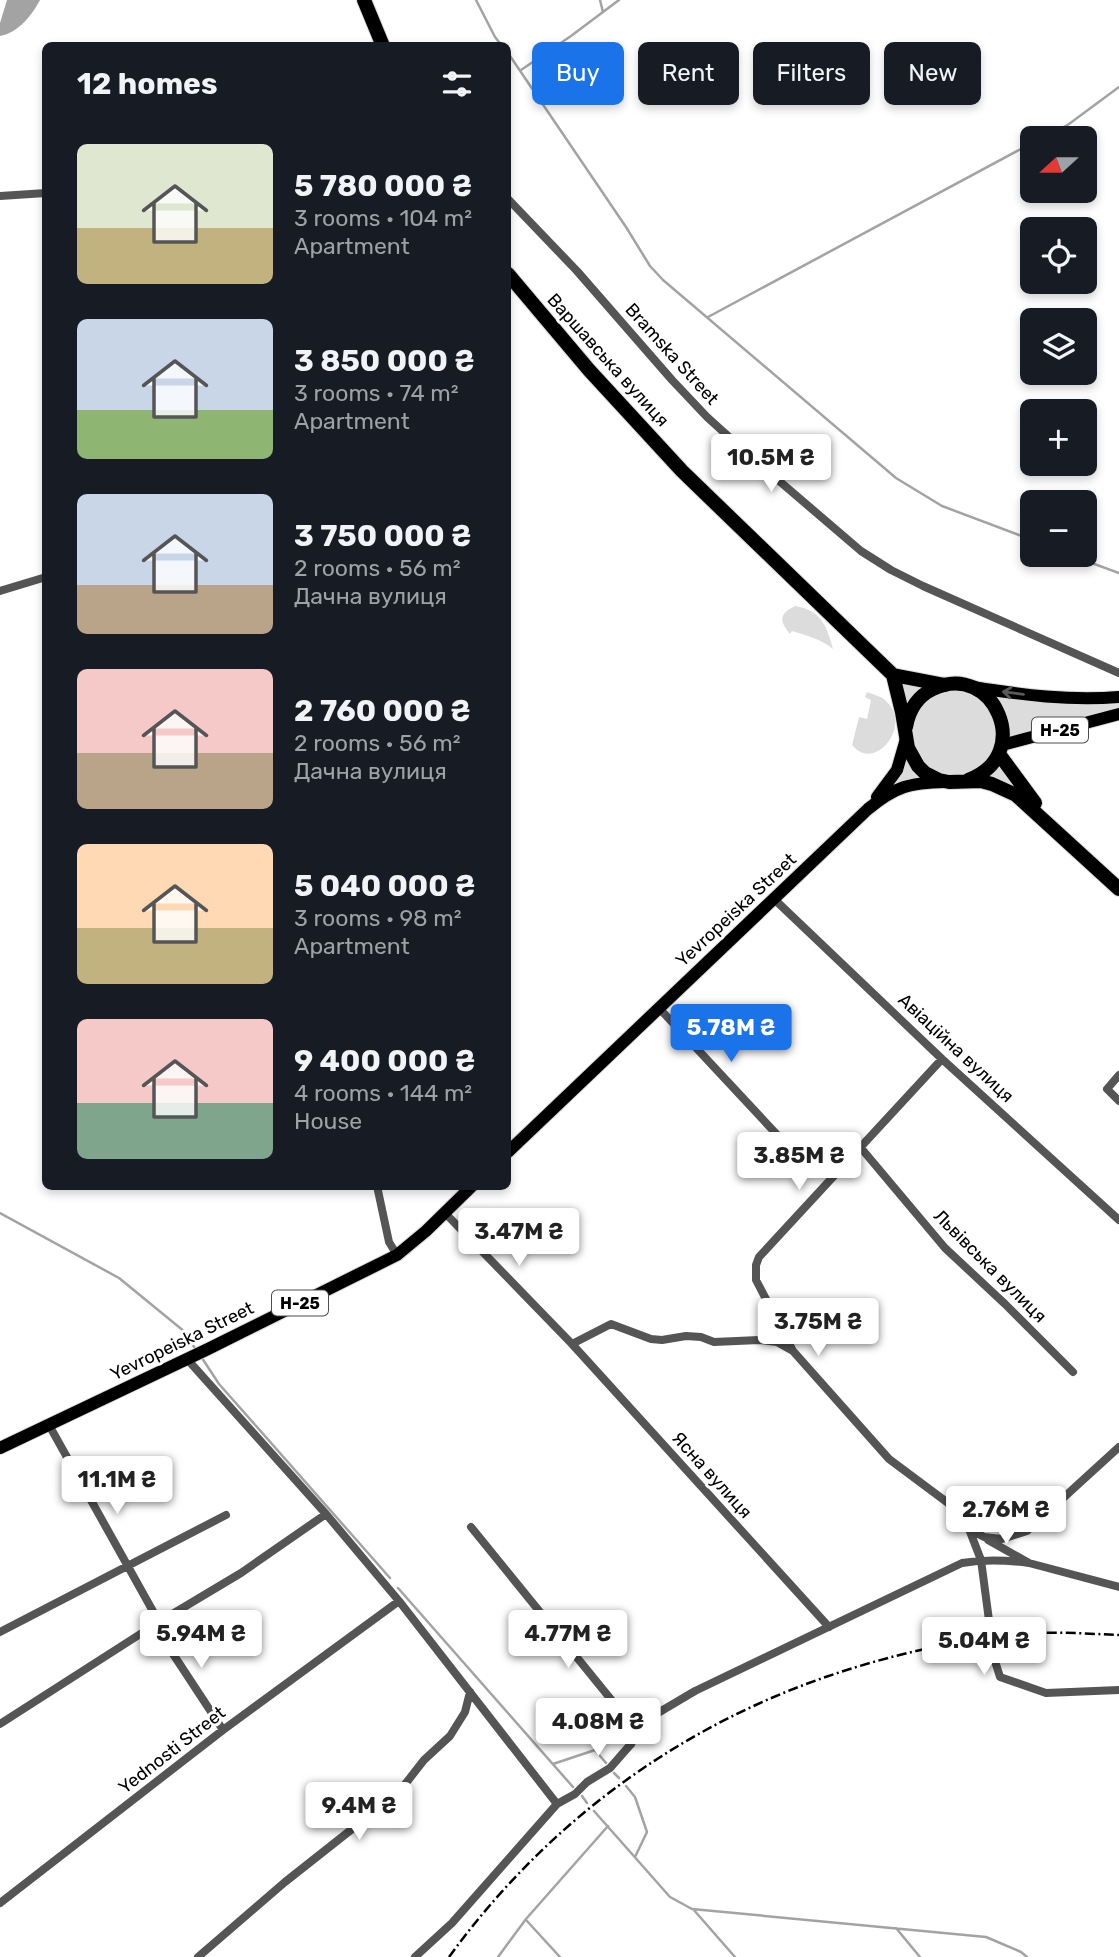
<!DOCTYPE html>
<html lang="en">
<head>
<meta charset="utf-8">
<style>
	:root { --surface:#171b24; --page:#242831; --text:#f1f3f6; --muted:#9ea1a6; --accent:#1a73e8 }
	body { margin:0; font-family:Rubik,sans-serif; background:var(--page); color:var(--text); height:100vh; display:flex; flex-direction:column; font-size:26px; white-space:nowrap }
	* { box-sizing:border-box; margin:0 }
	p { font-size:23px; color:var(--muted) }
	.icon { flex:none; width:38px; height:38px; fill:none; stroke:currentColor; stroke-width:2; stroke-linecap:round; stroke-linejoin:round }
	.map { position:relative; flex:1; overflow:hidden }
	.panel { position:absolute; left:42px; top:42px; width:469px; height:1148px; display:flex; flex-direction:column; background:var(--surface); border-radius:10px; box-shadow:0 4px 10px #0003 }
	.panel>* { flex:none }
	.guide { position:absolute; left:532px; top:42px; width:481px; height:63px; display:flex; gap:14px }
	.needle { width:46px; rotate:249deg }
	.controls { position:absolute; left:1020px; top:126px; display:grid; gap:14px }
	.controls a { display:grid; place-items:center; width:77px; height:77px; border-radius:10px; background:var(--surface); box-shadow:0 4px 10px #0003; font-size:35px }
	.price { position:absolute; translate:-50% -60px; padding:0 16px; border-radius:7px; background:#fff; color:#222; font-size:23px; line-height:46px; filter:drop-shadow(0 2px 4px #0008) }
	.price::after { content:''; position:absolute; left:50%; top:42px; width:21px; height:16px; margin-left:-10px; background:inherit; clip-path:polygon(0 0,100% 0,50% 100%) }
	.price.current { background:var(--accent); color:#fff }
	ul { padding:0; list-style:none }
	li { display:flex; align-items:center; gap:21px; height:175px; padding:0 35px }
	li span { display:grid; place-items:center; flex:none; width:196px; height:140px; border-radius:10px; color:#555 }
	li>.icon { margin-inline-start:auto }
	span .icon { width:84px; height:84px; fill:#fffc; stroke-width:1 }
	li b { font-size:30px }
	h2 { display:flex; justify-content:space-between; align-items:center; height:84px; padding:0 35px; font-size:30px }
	.pill { padding:0 24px; border-radius:10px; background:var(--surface); box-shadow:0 4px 10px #0003; font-size:24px; line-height:63px }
	.pill.current { background:var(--accent); color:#fff }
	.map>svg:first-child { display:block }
</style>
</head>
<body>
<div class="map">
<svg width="1119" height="1957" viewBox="0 0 1119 1957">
	<rect width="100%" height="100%" fill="#fff"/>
	<path fill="#dcdcdc" d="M795 606C821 610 827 626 833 649 821 639 808 636 792 631L790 634C779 621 779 614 795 606Z
		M893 675 1119 697V714L1002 746 1033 800 966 781 883 797 906 739Z
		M867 692C874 695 882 696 887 702 912 726 875 773 852 745L859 717 867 719 871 700 865 697Z"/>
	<path fill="#a3a3a3" d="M7 0H40C32 15 18 33 0 36V23Z"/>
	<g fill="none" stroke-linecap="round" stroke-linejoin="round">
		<path stroke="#a3a3a3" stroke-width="2.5" d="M476 0 495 37 502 46
			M600 0 603 12
			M508 53 626 227 650 266 663 280 896 478 942 506 1032 540
			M521 70 571 36 619 0
			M1055 132 1069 124 1119 87
			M1042 138 1044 137
			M708 317 1032 143
			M1070 555 1119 573
			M0 1213 119 1278 185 1332 196 1350
			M202 1358 219 1384 390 1578
			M398 1588 573 1787
			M553 1764 595 1750 606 1763
			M614 1773 619 1778
			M626 1786 635 1797 647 1832 635 1857
			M582 1796 587 1803
			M594 1811 670 1897 692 1909 986 1937 1021 1952 1027 1957
			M693 1909 735 1957
			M527 1921 560 1957
			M896 1928 920 1957
			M498 1957 526 1919 608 1826"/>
		<defs>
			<path id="primary" d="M973 687C1022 695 1070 701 1119 697
				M1002 745 1119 714
				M877 797 897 770 906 739
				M508 1152 868 809C896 786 909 783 945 782
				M0 1448 208 1349 397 1255 426 1231 472 1186"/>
			<path id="trunk" d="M364 0 383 46
				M508 274 589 370 682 471 893 675
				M893 675 902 712 908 748 918 766 925 773 939 780 949 782 981 781 992 784 1016 795 1119 889
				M893 675 945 685
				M906 727C909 710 918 696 933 689 993 660 1036 755 968 780
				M999 754 1035 803"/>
		</defs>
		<use href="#primary" stroke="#dbdbdb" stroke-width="14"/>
		<use href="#trunk" stroke="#dbdbdb" stroke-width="16"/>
		<path stroke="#555" stroke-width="8" d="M0 196 46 193
			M508 199 577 271 672 380 707 417 750 456 861 551 891 570 923 586 1119 673
			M0 591 46 577
			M773 898 942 1059 1119 1220
			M658 1007 782 1140
			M1119 1075 1107 1089 1119 1101
			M861 1148 945 1248 1005 1304 1073 1372
			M377 1186 389 1242 397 1255
			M445 1213 572 1344 829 1627
			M572 1344 611 1324 651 1339 662 1340 686 1336 701 1337 714 1342 759 1340 777 1342 793 1351 889 1459 948 1503 969 1529 984 1537 1002 1539 1027 1531 1119 1447
			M792 1349 756 1280V1265L759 1257 942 1059
			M187 1359 326 1514 399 1601 557 1804
			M49 1425 159 1622
			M471 1527 618 1708C627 1717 632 1723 646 1720L695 1691 962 1563C986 1559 1006 1560 1029 1563
			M969 1529 981 1560 994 1658 1000 1677 1046 1693 1119 1690
			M988 1540 1029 1563 1119 1587
			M154 1625 223 1730
			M0 1632 226 1515
			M623 1717 629 1731 631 1744
			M0 1724 159 1622 241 1573 326 1514
			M0 1903 223 1730 399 1601
			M198 1957 285 1882 399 1792 424 1760 450 1736 465 1712 470 1692
			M415 1957 452 1923 557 1804 575 1794 587 1782 610 1768 631 1744 646 1720"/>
		<use href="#primary" stroke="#000" stroke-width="12"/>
		<use href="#trunk" stroke="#000" stroke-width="14"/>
		<path stroke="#000" stroke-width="2.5" stroke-dasharray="10 3.5 2 3.5" stroke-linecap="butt" d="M449 1957C556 1810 703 1709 877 1661 930 1646 985 1636 1039 1633 1066 1632 1093 1634 1119 1635"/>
	</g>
	<defs><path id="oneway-shaft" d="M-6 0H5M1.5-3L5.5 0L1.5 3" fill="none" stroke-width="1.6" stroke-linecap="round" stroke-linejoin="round" transform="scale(1.75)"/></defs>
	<use stroke="#595959" href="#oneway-shaft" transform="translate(1013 693) rotate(-172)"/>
	<g text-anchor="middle" stroke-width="6" stroke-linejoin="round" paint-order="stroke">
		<g fill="#fff" stroke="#4c4c4c" stroke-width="2">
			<rect x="1032" y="717.5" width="56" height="25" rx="5"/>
			<rect x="272" y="1290.5" width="56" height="25" rx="5"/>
		</g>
		<g font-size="16" font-weight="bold" fill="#000">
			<text x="1060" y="736">Н-25</text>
			<text x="300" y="1309">Н-25</text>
		</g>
		<g font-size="18" fill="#000" stroke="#fff">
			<text transform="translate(672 354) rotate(48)" y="6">Bramska Street</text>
			<text transform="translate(608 360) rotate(48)" y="6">Варшавська вулиця</text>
			<text transform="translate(736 910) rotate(-43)" y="6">Yevropeiska Street</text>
			<text transform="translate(956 1048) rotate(43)" y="6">Авіаційна вулиця</text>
			<text transform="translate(990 1266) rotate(45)" y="6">Львівська вулиця</text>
			<text transform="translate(182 1341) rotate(-26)" y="6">Yevropeiska Street</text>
			<text transform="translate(712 1475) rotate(48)" y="6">Ясна вулиця</text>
			<text transform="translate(172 1750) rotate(-38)" y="6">Yednosti Street</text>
		</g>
	</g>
</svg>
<div class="controls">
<a><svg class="needle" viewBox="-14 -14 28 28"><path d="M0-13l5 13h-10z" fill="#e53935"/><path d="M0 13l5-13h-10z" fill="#9ea1a6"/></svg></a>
<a><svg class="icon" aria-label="locate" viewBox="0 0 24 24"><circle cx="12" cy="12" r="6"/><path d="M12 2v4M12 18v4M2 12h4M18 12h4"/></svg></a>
<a><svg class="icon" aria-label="layers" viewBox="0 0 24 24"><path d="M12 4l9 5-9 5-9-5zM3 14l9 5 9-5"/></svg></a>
<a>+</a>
<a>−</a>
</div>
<b class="price" style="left:771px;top:494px">10.5M ₴</b>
<b class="price current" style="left:731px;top:1064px">5.78M ₴</b>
<b class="price" style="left:799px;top:1192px">3.85M ₴</b>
<b class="price" style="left:519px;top:1268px">3.47M ₴</b>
<b class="price" style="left:818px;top:1358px">3.75M ₴</b>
<b class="price" style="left:117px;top:1516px">11.1M ₴</b>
<b class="price" style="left:1006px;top:1546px">2.76M ₴</b>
<b class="price" style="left:201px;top:1670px">5.94M ₴</b>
<b class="price" style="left:568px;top:1670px">4.77M ₴</b>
<b class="price" style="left:984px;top:1677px">5.04M ₴</b>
<b class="price" style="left:598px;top:1758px">4.08M ₴</b>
<b class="price" style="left:359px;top:1842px">9.4M ₴</b>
<div class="guide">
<a class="pill current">Buy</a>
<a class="pill">Rent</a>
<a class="pill">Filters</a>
<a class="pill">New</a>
</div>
<section class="panel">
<h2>12 homes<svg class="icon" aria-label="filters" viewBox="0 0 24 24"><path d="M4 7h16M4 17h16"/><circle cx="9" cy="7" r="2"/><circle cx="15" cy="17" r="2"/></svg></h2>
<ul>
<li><span style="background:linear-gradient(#dfe7d0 60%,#c2b280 0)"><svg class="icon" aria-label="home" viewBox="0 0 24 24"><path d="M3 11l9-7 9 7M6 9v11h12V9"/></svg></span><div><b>5 780 000 ₴</b><p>3 rooms · 104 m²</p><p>Apartment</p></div></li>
<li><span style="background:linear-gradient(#c9d6e8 65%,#8fb573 0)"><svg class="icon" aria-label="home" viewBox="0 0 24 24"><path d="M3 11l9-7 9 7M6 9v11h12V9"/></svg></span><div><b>3 850 000 ₴</b><p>3 rooms · 74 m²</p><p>Apartment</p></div></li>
<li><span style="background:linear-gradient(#c9d6e8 65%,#b9a48a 0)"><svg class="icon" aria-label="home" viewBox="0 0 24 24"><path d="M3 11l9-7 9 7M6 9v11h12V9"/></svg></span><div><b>3 750 000 ₴</b><p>2 rooms · 56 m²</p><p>Дачна вулиця</p></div></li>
<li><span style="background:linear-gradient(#f6c9c9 60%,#b9a48a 0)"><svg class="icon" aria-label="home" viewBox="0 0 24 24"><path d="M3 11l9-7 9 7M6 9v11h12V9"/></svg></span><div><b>2 760 000 ₴</b><p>2 rooms · 56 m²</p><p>Дачна вулиця</p></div></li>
<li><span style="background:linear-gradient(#ffd9b3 60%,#c2b280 0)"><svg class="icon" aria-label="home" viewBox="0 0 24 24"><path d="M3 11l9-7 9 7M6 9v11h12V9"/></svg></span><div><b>5 040 000 ₴</b><p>3 rooms · 98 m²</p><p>Apartment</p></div></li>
<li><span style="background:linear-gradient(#f6c9c9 60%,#7fa58c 0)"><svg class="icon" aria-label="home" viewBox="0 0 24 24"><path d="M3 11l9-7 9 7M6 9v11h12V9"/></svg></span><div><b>9 400 000 ₴</b><p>4 rooms · 144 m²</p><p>House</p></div></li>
</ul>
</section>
</div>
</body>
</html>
